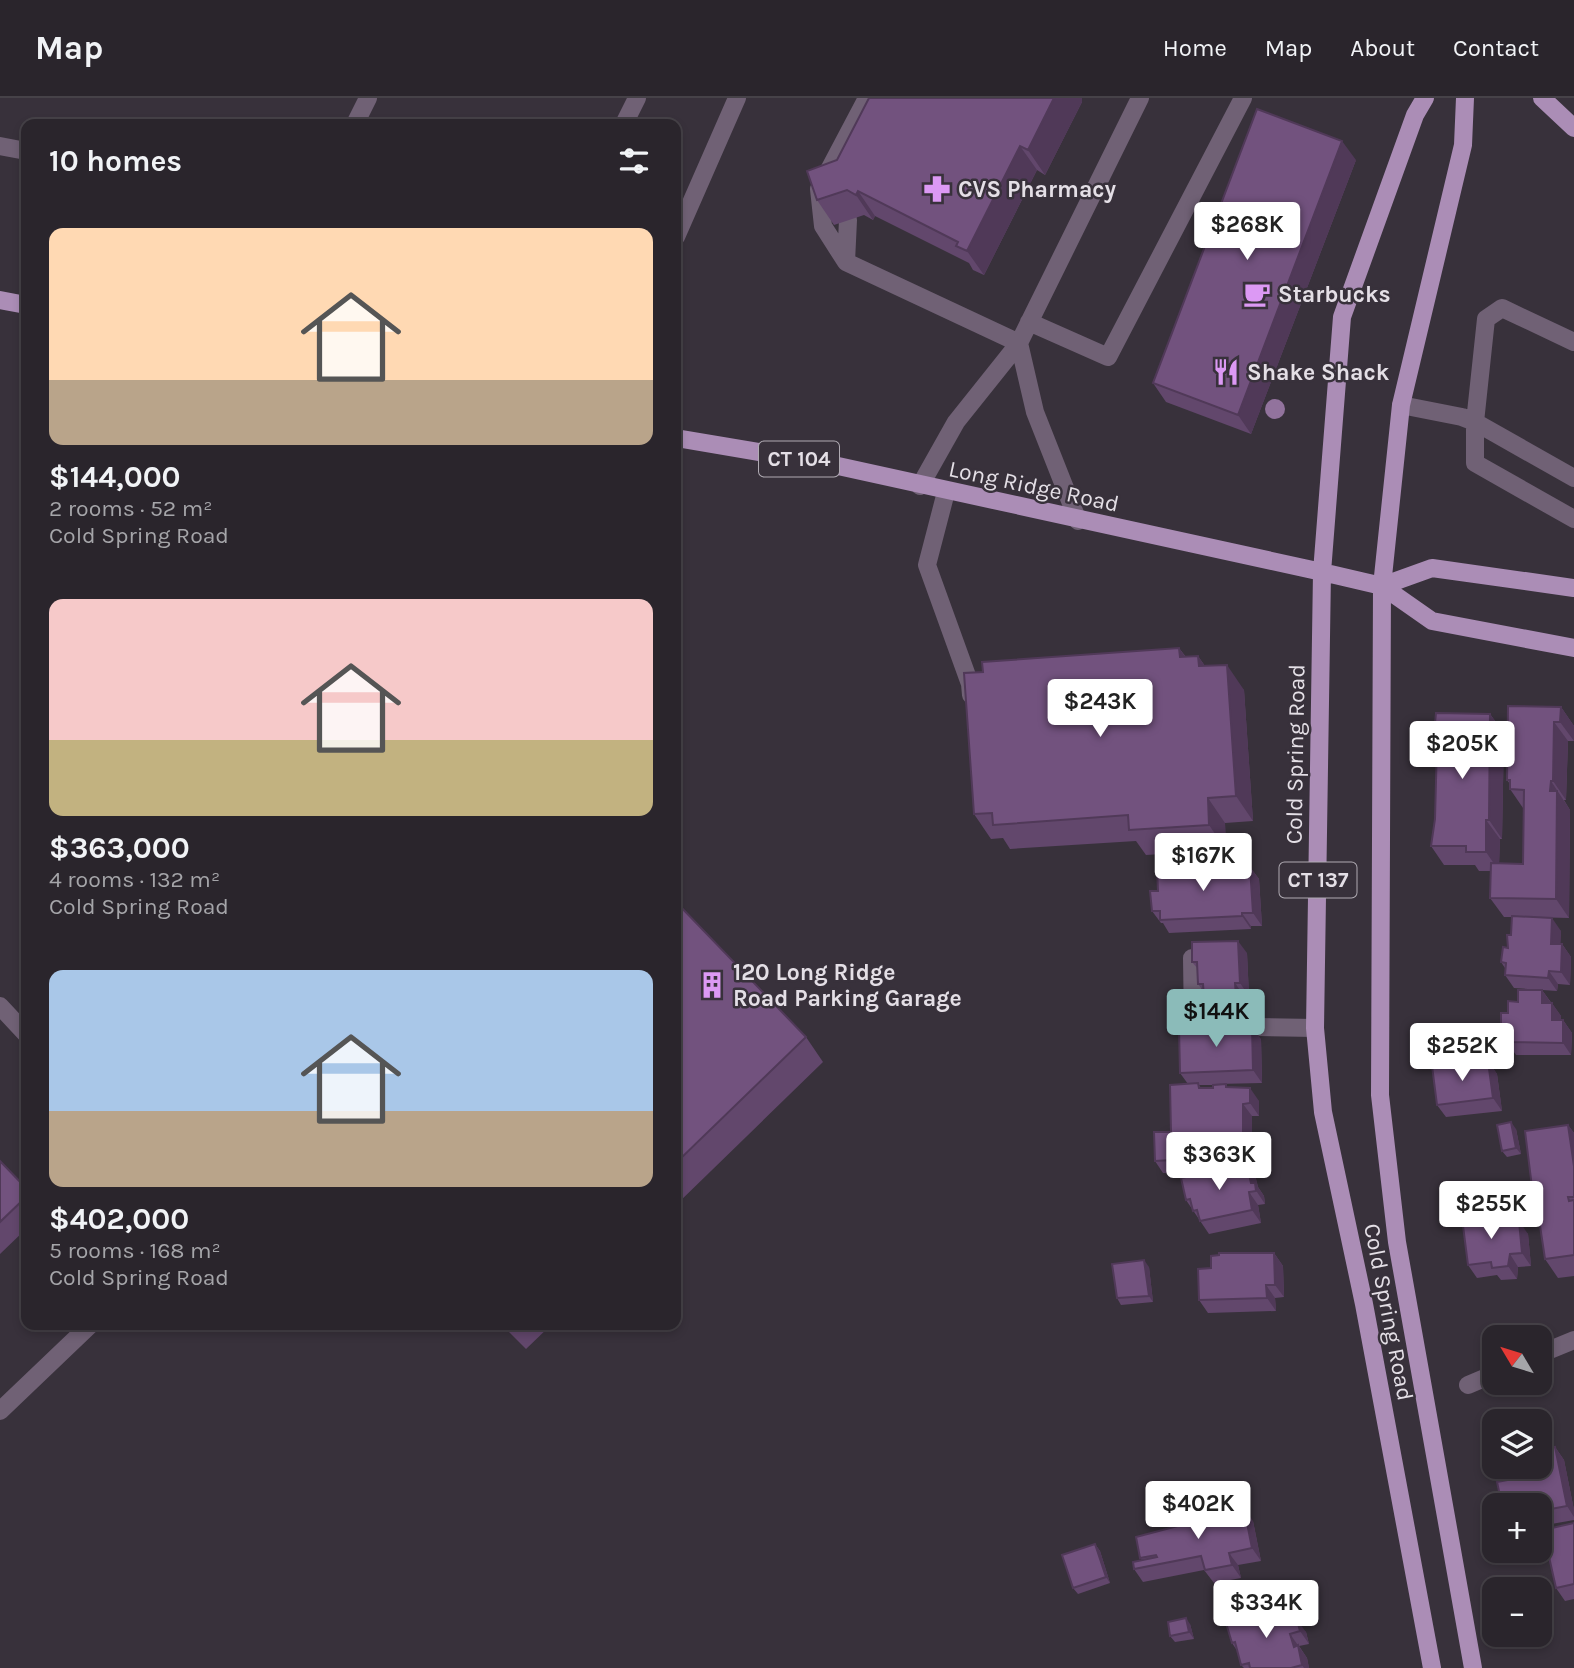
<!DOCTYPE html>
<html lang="en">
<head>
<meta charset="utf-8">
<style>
	:root { --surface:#2a252c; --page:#322d34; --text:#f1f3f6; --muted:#a5a5a9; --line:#464248; --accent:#8bbbb9 }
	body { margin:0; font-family:Karla,sans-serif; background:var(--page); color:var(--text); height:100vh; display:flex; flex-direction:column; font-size:26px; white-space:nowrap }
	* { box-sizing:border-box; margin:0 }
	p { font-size:23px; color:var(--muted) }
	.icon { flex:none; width:38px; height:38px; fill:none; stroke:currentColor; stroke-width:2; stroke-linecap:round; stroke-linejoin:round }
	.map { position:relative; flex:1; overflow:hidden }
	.side { position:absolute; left:21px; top:21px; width:660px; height:1211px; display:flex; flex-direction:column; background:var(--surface); border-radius:14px; box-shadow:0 4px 10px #0003,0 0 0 2px var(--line) }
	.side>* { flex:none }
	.needle { width:46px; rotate:308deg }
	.controls { position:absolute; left:1482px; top:1227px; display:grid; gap:14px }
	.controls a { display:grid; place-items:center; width:70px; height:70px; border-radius:14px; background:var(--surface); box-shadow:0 4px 10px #0003,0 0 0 2px var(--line); font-size:35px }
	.price { position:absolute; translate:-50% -60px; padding:0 16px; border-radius:7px; background:#fff; color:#222; font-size:23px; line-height:46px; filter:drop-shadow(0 2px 4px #0008) }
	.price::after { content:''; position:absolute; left:50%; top:42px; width:21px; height:16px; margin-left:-10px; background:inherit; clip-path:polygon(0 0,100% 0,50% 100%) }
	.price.on { background:var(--accent); color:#111 }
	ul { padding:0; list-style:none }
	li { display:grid; align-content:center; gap:14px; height:371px; padding:0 28px }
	li span { display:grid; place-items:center; height:217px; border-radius:14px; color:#555 }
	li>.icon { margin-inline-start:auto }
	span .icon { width:126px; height:126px; fill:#fffc; stroke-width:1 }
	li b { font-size:30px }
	h2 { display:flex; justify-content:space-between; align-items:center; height:84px; padding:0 28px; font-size:30px }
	header { display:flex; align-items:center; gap:42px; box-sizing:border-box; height:98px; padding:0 35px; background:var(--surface); border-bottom:2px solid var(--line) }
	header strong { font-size:33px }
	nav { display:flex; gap:38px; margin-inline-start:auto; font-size:24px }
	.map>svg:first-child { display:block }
</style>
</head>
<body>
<header>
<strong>Map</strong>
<nav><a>Home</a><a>Map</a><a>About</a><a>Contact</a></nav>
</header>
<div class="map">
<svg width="1574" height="1570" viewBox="0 0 1574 1570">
	<rect width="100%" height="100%" fill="#38313b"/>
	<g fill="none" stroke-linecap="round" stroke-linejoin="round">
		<path stroke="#706175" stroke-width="18" d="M867 0 819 91 823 128 846 164 1019 245
			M355 26 368 0
			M624 26 637 0
			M0 48 26 53
			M676 139 737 0
			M846 164 848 122
			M1029 224 1108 259 1243 0
			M1574 244 1502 210 1486 221 1475 324V365L1574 421
			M1019 245 1035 314 1078 423
			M1401 307 1462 319 1475 324 1574 380
			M920 388 956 324 1019 245 1140 0
			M946 394 927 467 970 586 971 597
			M1192 860 1193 928 1315 930
			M0 908 26 936
			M1540 1256 1574 1242
			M1468 1287 1494 1276
			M0 1313 90 1227"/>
		<path stroke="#ab8db6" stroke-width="18" d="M1425 0 1415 17 1342 219 1322 474 1315 930 1323 1014 1364 1206 1432 1570
			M1465 0 1463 47 1401 307 1382 488 1380 997 1397 1144 1473 1570
			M1542 0 1574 30
			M0 202 26 207
			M676 340 829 366 1322 474 1382 488 1432 523 1574 550
			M1382 488 1432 470 1574 490"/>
	</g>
	<circle fill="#92739d" cx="1275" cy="311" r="10"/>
	<path fill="#62476c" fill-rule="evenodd" d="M869 0H1082V4L1045 77 1037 72 984 177 973 172 969 165 875 118 873 122 864 117 834 127 817 102Z
		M1356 62 1251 336 1166 304 1153 285Z
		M1179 550 1186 559 1198 558 1205 568 1244 592 1253 723 1225 725 1226 752 1146 757 1136 743 1010 751 1003 740 991 741 974 716 983 574Z
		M1561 609 1574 628V643H1568L1566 702H1564L1570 712 1569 820 1530 819 1561 833 1560 846H1562L1571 859 1570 887 1558 886 1557 893 1514 890 1505 877V870L1501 864 1508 850 1511 837 1512 819H1504L1490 800 1491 773H1479L1475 767H1444L1431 748 1435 721 1437 650 1433 645 1490 616 1504 635 1502 741H1500L1499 765 1523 766V710L1510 691V686L1507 682Z
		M1240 767 1241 769H1250L1259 781 1262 828H1251V831L1169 835 1163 825H1161L1152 813 1158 793Z
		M676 804 806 939 823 964 676 1107Z
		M1247 855 1249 898H1244L1245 911 1213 912 1204 899V894L1198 886V871L1192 864Z
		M1542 892 1561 918V922H1563L1572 935 1571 957H1516L1507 944V940L1501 931 1508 915 1518 904Z
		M1261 941 1262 985 1216 986 1228 989 1259 1003V1018H1252V1051L1241 1052V1066L1202 1067 1208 1075 1247 1068 1256 1081 1258 1089 1264 1098 1265 1106 1258 1107 1261 1125 1209 1136 1186 1102 1191 1078 1197 1067H1181V1075H1163L1155 1063 1171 1034 1188 986 1180 975ZM1199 987H1213V990H1201Z
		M1488 963 1497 976 1502 1013 1446 1019 1437 1007Z
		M1568 1027 1574 1035V1178L1558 1180 1545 1161 1540 1113 1534 1105Z
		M1516 1031 1521 1056 1507 1059 1502 1053Z
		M0 1063 26 1090V1131L0 1156Z
		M1509 1121 1511 1124 1528 1136 1531 1168 1518 1169 1517 1181 1501 1182 1497 1177 1477 1180 1468 1167 1489 1123Z
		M1274 1155 1283 1168 1284 1199 1275 1200 1276 1213 1208 1215 1199 1202 1211 1170Z
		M1149 1169 1153 1204 1121 1207 1117 1200Z
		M502 1227H551L526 1251Z
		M1555 1349 1564 1362 1574 1412V1422L1540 1428V1407L1528 1378Z
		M1253 1423 1261 1463 1238 1467 1241 1480 1214 1485 1204 1472 1143 1484 1134 1471 1142 1462 1140 1460Z
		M1574 1425V1501L1565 1503 1556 1490Z
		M1095 1446 1100 1453 1110 1485 1078 1496 1073 1490Z
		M1283 1507 1292 1520V1523L1306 1534 1309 1546 1299 1548 1307 1560 1309 1570H1244L1241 1567 1238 1554 1232 1545Z
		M1190 1526 1194 1541 1175 1544 1170 1538Z"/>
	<path fill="#503958" d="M1054 0H1082V4L1045 77 1028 52Z
		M1342 43 1356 62 1251 336 1238 317Z
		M1020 48 1037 72 984 177 967 153Z
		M858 93 875 118 873 122 856 97Z
		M1179 550 1196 574 1180 559Z
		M1198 558 1215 583 1199 568Z
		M1227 567 1244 592 1253 723 1236 698Z
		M1561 609 1574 628V643L1560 624Z
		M1490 616 1504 635 1502 741 1489 722Z
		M1554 624 1568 643 1566 702 1553 683Z
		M1551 683 1570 712 1569 820 1556 801 1550 693Z
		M1208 700 1225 725 1226 752 1209 727Z
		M1486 722 1500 741 1499 773 1486 754Z
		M1250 769 1259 781 1262 828 1253 815Z
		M1242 815 1251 828V831L1242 818Z
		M1552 820 1561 833 1560 859 1551 846Z
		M1238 843 1247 855 1249 898 1240 885Z
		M1562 846 1571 859 1570 887 1561 874Z
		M1549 873 1558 886 1557 893 1548 880Z
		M1235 885 1244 898 1245 911 1236 898Z
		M1542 892 1551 905H1542Z
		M1552 905 1561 918V935L1552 922Z
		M1563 922 1572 935 1571 957 1563 945Z
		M1252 928 1261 941 1262 985 1253 972Z
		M1488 963 1497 976 1502 1013 1493 1000Z
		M1250 990 1259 1003V1018L1250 1005Z
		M1243 1006 1252 1018V1051L1243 1038Z
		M1511 1024 1516 1031 1521 1056 1516 1050Z
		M1568 1027 1574 1035V1068Z
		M1232 1039 1241 1052V1066L1232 1053Z
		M1172 1055 1181 1067V1075L1172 1062Z
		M1247 1068 1256 1081 1258 1089 1264 1098 1265 1106 1251 1085Z
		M1249 1094 1258 1107 1261 1125 1252 1112Z
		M1519 1123 1528 1136 1531 1168 1522 1155Z
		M1274 1155 1283 1168 1284 1199 1275 1187Z
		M1510 1156 1518 1169 1517 1181 1508 1168Z
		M1144 1162 1149 1169 1153 1204 1149 1198Z
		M1266 1187 1275 1200 1276 1213 1267 1200Z
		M1555 1349 1564 1362 1574 1412V1419L1567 1408Z
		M1244 1410 1253 1423 1261 1463 1252 1450Z
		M1095 1446 1100 1453 1110 1485 1106 1479Z
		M1229 1455 1238 1467 1241 1480 1232 1467Z
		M1283 1507 1292 1520 1295 1534 1287 1525Z
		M1186 1520 1190 1526 1194 1541 1189 1534Z
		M1297 1522 1306 1534 1309 1546 1300 1533Z
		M1290 1536 1307 1560 1309 1570H1304L1302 1567Z"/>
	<path fill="#72527e" stroke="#503958" stroke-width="2" d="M869 0H1054L1028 52 1020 48 967 153 956 148 958 144 858 93 856 97 847 92 817 102 807 73 837 62Z
		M1257 11 1342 43 1238 317 1153 285Z
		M1179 550 1180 559 1198 558 1199 568 1227 567 1236 698 1208 700 1209 727 1129 732 1128 717 993 727 992 715 974 716 964 575 983 574 982 564Z
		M1508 608 1561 609 1560 624H1554L1553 683H1551L1550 693H1557L1556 801 1490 800 1491 765 1523 766 1524 692 1510 691V682H1507Z
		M1436 615 1490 616 1489 722H1486V754H1466V748H1431L1435 721 1437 645H1433Z
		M1240 767 1239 769H1250L1253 815H1242V818L1160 822V813H1152L1150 793H1158L1157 771Z
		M676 804 806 939 676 1065Z
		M1512 818 1552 820 1551 846H1562L1561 874 1549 873 1548 880 1505 877 1506 865 1501 864 1503 849 1508 850 1507 837H1511Z
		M1238 843 1240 885H1235L1236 898 1204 899 1203 886H1198L1197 864H1192V844Z
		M1518 892H1542V905H1552V922H1563V945L1507 944V931H1501V915H1508V903L1518 904Z
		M1252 928 1253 972 1180 975 1179 930Z
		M1488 963 1493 1000 1437 1007 1432 968Z
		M1198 985 1199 990H1213V987L1226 986V989L1250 990V1005L1243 1006V1038L1232 1039V1053L1172 1055V1062L1155 1063 1154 1034H1171L1170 987Z
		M1511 1024 1516 1050 1502 1053 1497 1027Z
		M1568 1027 1574 1068V1099H1568L1569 1103 1574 1102V1157L1545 1161 1539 1121 1541 1107 1540 1104 1534 1105 1525 1033Z
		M0 1063 26 1090V1099L0 1124Z
		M1202 1066 1204 1076 1247 1068 1251 1085H1255L1256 1093 1249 1094 1252 1112 1200 1123 1197 1112 1193 1113 1190 1101 1186 1102 1181 1080 1191 1078 1190 1069Z
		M1485 1117 1486 1124 1509 1121V1125L1519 1123 1522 1155 1510 1156 1508 1168 1492 1170 1491 1164 1468 1167 1462 1120Z
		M1219 1155H1274L1275 1187H1266L1267 1200 1199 1202 1198 1171 1211 1170V1158L1219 1157Z
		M1144 1162 1149 1198 1117 1200 1112 1166Z
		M1555 1349 1567 1408 1540 1413V1407H1502L1497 1384 1528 1378 1526 1368H1540V1352Z
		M1244 1410 1252 1450 1229 1455 1232 1467 1205 1472 1201 1458 1134 1471 1133 1464 1157 1459 1156 1457 1140 1460 1136 1439 1193 1424 1192 1419Z
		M1574 1425V1486L1556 1490 1543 1432Z
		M1095 1446 1106 1479 1073 1490 1062 1457Z
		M1283 1507 1287 1525 1297 1522 1300 1533 1290 1536 1294 1549 1298 1547 1302 1567 1291 1570H1250L1249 1565 1241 1567 1235 1544 1232 1545 1226 1525Z
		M1186 1520 1189 1534 1170 1538 1168 1524Z"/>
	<defs>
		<symbol id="pharmacy-bare" viewBox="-9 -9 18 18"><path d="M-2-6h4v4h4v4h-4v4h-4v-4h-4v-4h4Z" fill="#dc99f4" stroke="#38313b" stroke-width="2.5" paint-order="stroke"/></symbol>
		<symbol id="cafe-bare" viewBox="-9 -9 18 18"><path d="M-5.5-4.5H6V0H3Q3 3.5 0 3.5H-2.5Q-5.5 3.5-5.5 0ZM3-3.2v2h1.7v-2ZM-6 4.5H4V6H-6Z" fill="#dc99f4" stroke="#38313b" stroke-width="2.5" paint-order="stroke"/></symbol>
		<symbol id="restaurant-bare" viewBox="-9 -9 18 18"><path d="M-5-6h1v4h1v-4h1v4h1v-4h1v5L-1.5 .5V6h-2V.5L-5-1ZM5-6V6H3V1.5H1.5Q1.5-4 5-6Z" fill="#dc99f4" stroke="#38313b" stroke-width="2.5" paint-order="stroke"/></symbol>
		<symbol id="building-bare" viewBox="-9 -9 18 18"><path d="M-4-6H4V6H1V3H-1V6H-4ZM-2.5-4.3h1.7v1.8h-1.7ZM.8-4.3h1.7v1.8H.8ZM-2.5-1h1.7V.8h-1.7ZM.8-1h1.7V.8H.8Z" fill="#dc99f4" stroke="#38313b" stroke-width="2.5" paint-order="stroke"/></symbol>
	</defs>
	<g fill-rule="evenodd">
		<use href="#pharmacy-bare" x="918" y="72" width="38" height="38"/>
		<use href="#cafe-bare" x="1238" y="177" width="38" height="38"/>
		<use href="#restaurant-bare" x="1207" y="255" width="38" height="38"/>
		<use href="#building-bare" x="693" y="868" width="38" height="38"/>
	</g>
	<g text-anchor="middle" stroke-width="5" stroke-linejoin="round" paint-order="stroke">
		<g fill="#38313b" stroke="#b0abb3" stroke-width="2">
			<rect x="759" y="343.5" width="80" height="35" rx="5"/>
			<rect x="1279.5" y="764.5" width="77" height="35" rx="5"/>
		</g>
		<g font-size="21" font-weight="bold" fill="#e4dfe6">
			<text x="799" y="368">CT 104</text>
			<text x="1318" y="789">CT 137</text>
		</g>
		<g font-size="23" font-weight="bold" fill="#e4dfe6" stroke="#38313b" text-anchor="start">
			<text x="958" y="99">CVS Pharmacy</text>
			<text x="1278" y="204">Starbucks</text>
			<text x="1247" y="282">Shake Shack</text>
			<text x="733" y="882">120 Long Ridge<tspan x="733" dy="26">Road Parking Garage</tspan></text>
		</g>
		<g font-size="23" fill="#e4dfe6" stroke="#38313b">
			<text transform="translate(1034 388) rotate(12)" y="8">Long Ridge Road</text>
			<text transform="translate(1295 656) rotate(-89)" y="8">Cold Spring Road</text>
			<text transform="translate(1389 1214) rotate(79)" y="8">Cold Spring Road</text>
		</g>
	</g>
</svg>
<div class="controls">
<a><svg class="needle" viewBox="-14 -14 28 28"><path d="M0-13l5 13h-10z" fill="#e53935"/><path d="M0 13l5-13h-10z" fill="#a5a5a9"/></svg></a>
<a><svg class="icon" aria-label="layers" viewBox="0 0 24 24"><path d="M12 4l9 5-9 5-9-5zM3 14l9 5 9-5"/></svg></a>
<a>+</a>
<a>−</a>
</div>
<b class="price" style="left:1247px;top:164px">$268K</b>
<b class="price" style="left:1100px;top:641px">$243K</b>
<b class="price" style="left:1462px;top:683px">$205K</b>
<b class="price" style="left:1203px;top:795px">$167K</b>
<b class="price on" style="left:1216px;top:951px">$144K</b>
<b class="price" style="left:1462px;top:985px">$252K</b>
<b class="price" style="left:1219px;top:1094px">$363K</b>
<b class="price" style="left:1491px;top:1143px">$255K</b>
<b class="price" style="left:1198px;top:1443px">$402K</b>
<b class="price" style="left:1266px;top:1542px">$334K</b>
<section class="side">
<h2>10 homes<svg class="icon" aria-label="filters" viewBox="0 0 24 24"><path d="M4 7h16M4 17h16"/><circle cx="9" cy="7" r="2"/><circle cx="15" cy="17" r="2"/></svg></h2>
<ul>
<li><span style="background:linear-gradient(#ffd9b3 70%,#b9a48a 0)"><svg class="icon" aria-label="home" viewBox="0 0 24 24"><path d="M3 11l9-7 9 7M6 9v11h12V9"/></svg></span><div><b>$144,000</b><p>2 rooms · 52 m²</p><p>Cold Spring Road</p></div></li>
<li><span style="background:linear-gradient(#f6c9c9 65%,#c2b280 0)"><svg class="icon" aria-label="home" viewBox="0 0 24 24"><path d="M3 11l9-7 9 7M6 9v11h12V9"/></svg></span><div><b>$363,000</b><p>4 rooms · 132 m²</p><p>Cold Spring Road</p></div></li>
<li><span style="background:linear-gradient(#a9c7e8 65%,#b9a48a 0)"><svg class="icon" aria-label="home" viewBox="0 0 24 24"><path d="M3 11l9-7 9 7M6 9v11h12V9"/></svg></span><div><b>$402,000</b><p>5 rooms · 168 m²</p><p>Cold Spring Road</p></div></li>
</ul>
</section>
</div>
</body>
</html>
